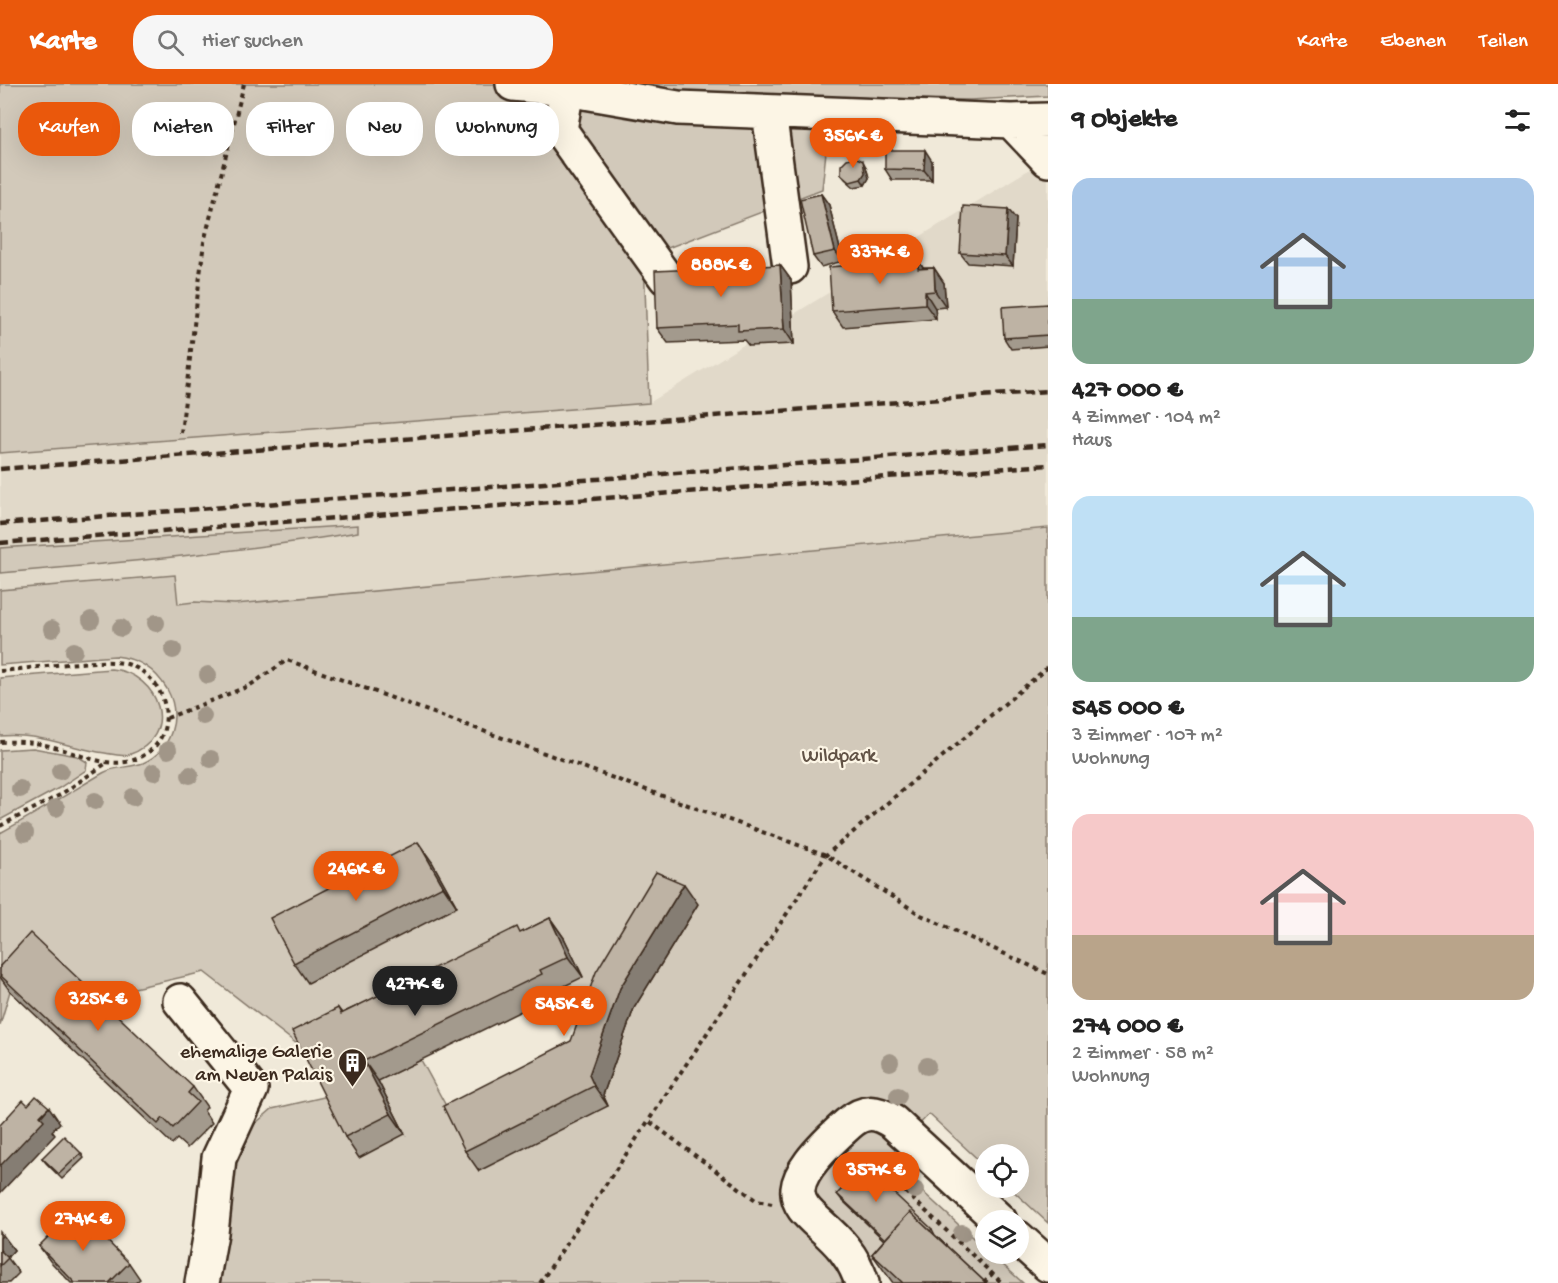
<!DOCTYPE html>
<html lang="de">
<head>
<meta charset="utf-8">
<style>
	:root { --surface:#fff; --page:#f6f6f6; --text:#222; --muted:#767676; --accent:#ea580c }
	body { margin:0; font-family:"Gochi Hand",sans-serif; background:var(--page); color:var(--text); height:100vh; display:flex; flex-direction:column; font-size:22px; white-space:nowrap }
	* { box-sizing:border-box; margin:0 }
	p { font-size:20px; color:var(--muted) }
	.icon { flex:none; width:33px; height:33px; fill:none; stroke:currentColor; stroke-width:2; stroke-linecap:round; stroke-linejoin:round }
	.map { position:relative; flex:1; overflow:hidden }
	.drawer { display:flex; flex-direction:column; background:var(--surface); width:510px }
	.drawer>* { flex:none }
	.guide { position:absolute; left:18px; top:18px; width:570px; height:54px; display:flex; gap:12px }
	.tools { position:absolute; left:975px; top:1060px; display:grid; gap:12px }
	.tools a { display:grid; place-items:center; width:54px; height:54px; border-radius:50%; background:var(--surface); box-shadow:0 6px 24px #0002; font-size:30px }
	.price { position:absolute; translate:-50% -51px; padding:0 14px; border-radius:21px; background:var(--accent); color:#fff; font-size:20px; line-height:39px; filter:drop-shadow(0 2px 3px #0008) }
	.price::after { content:''; position:absolute; left:50%; top:36px; width:18px; height:14px; margin-left:-9px; background:inherit; clip-path:polygon(0 0,100% 0,50% 100%) }
	.price.current { background:#222; color:#fff }
	ul { padding:0; list-style:none }
	li { display:grid; align-content:center; gap:12px; height:318px; padding:0 24px }
	li span { display:grid; place-items:center; height:186px; border-radius:18px; color:#555 }
	li>.icon { margin-inline-start:auto }
	span .icon { width:108px; height:108px; fill:#fffc; stroke-width:1 }
	li b { font-size:26px }
	h2 { display:flex; justify-content:space-between; align-items:center; height:72px; padding:0 24px; font-size:26px }
	.chip { padding:0 21px; border-radius:24px; background:var(--surface); box-shadow:0 6px 24px #0002; font-size:21px; line-height:54px }
	.chip.current { background:var(--accent); color:#fff }
	header { display:flex; align-items:center; gap:36px; box-sizing:border-box; height:84px; padding:0 30px; background:var(--accent); color:#fff }
	header strong { font-size:28px }
	nav { display:flex; gap:33px; margin-inline-start:auto; font-size:21px }
	.search { width:420px; height:54px; background:var(--page); display:flex; align-items:center; gap:15px; box-sizing:border-box; padding:0 21px; border-radius:24px; color:var(--muted); font-size:22px }
	main { display:flex; flex:1; min-height:0 }
	.map>svg:first-child { display:block }
</style>
</head>
<body>
<header>
<strong>Karte</strong>
<div class="search"><svg class="icon" aria-label="search" viewBox="0 0 24 24"><circle cx="10" cy="10" r="6"/><path d="M15 15l6 6"/></svg>Hier suchen</div>
<nav><a>Karte</a><a>Ebenen</a><a>Teilen</a></nav>
</header>
<main>
<div class="map">
<svg width="1048" height="1199" viewBox="0 0 1048 1199">
	<rect width="100%" height="100%" fill="#f0e9d9"/>
	<filter id="ink" filterUnits="userSpaceOnUse"><feTurbulence type="fractalNoise" baseFrequency=".0167" numOctaves="2"/><feDisplacementMap in="SourceGraphic" scale="12" xChannelSelector="R" yChannelSelector="G"/><feConvolveMatrix kernelMatrix="1 2 1 2 8 2 1 2 1" color-interpolation-filters="sRGB"/></filter>
	<g filter="url(#ink)">
		<path fill="#e1d9c9" d="M1048 74V444L235 520 194 518 178 520 174 491 0 506V369L649 319Z"/>
		<path fill="#d2c9ba" stroke="#867a6c" stroke-width="1.5" d="M0 0H1048V12L970 16 832 13 822 105 644 173 649 319 0 369Z
			M358 441V448C239 468 120 479 0 489V464Z
			M1048 444V1139L1010 1104H1018V1071H986L985 1082 929 1030 887 1075 985 1165 986 1170H991L1023 1199H976L841 1115 890 1162 862 1181 855 1199H202L235 1057 272 1025 328 1012 405 1050 378 997 421 976 457 1042 608 1022 603 1011 634 924 592 959 554 907 306 967 204 888 91 914 10 907 0 941V749C35 730 69 709 103 689 115 682 130 684 143 679 172 666 182 632 167 605 155 585 138 574 115 572L0 581V506L175 491 178 520 194 518 235 520Z
			M111 585C160 589 182 653 128 671 120 673 112 670 105 669 70 664 36 648 0 652V594Z
			M33 664 77 672 87 678 86 686 59 704 0 736V666Z"/>
		<g fill="none" stroke-linecap="round" stroke-linejoin="round">
			<defs>
				<path id="minor" d="M513 0 567 5 678 24 1011 37 1048 36
					M567 5 560 46 666 194
					M769 28 790 183
					M1011 37 1048 76
					M180 917 251 1005 219 1074 211 1149 202 1199
					M1018 1154 1048 1181
					M862 1199C838 1119 739 1137 848 1040 864 1026 876 1027 893 1038L1000 1137"/>
			</defs>
			<use href="#minor" stroke="#3b2a1e" stroke-width="38"/>
			<path stroke="#3b2a1e" stroke-width="4" stroke-dasharray="4.5 4.5" stroke-linecap="butt" d="M181 349 204 158 244 0
				M0 587C27 585 106 573 127 580 174 595 182 663 130 677 104 684 75 668 50 662 33 658 17 657 0 658
				M167 634 249 602 287 576 826 771 921 831 1048 890
				M0 742 60 711 108 678
				M650 1038 757 1117 772 1120
				M879 1083 1002 1199
				M540 1199 826 771 1048 583
				M984 1199 992 1190"/>
			<use href="#minor" stroke="#fcf5e5" stroke-width="33"/>
			<path stroke="#3b2a1e" stroke-width="4.5" stroke-dasharray="9 4.5" stroke-linecap="butt" d="M0 385 1048 307
				M0 440 1048 361
				M0 459 1048 381"/>
		</g>
		<g fill="#a19688">
			<circle cx="91" cy="536" r="9"/>
			<circle cx="156" cy="539" r="9"/>
			<circle cx="121" cy="544" r="9"/>
			<circle cx="52" cy="545" r="9"/>
			<circle cx="173" cy="566" r="9"/>
			<circle cx="74" cy="567" r="9"/>
			<circle cx="208" cy="591" r="9"/>
			<circle cx="203" cy="632" r="9"/>
			<circle cx="168" cy="666" r="9"/>
			<circle cx="211" cy="675" r="9"/>
			<circle cx="60" cy="687" r="9"/>
			<circle cx="154" cy="688" r="9"/>
			<circle cx="190" cy="691" r="9"/>
			<circle cx="20" cy="705" r="9"/>
			<circle cx="133" cy="713" r="9"/>
			<circle cx="95" cy="717" r="9"/>
			<circle cx="56" cy="724" r="9"/>
			<circle cx="25" cy="749" r="9"/>
			<circle cx="890" cy="978" r="9"/>
			<circle cx="927" cy="982" r="9"/>
			<circle cx="898" cy="1012" r="9"/>
			<circle cx="915" cy="1106" r="9"/>
			<circle cx="962" cy="1149" r="9"/>
		</g>
		<path fill="#a39a8d" stroke="#3b2a1e" stroke-width="1.5" d="M932 77V96H892L885 85Z
			M866 83 869 94 865 101 854 103 845 95 841 90Z
			M821 110 829 121 843 177 821 183 813 172Z
			M1016 135 1013 182 968 179 960 169Z
			M918 176 923 184H934L944 199 946 223 935 224 936 235 843 243 832 227Z
			M780 181 791 196 794 260 749 262 744 256 668 259 657 244Z
			M1048 220V262L1011 265 1004 254Z
			M432 778 457 823 308 899 294 879Z
			M698 820 634 924 603 1011 608 1022 479 1087 465 1067 571 957Z
			M550 834 564 854 583 893 554 907 556 910 378 997 405 1050 359 1074 345 1053 338 924 342 929 521 849Z
			M0 882 193 1003 207 1023 204 1027 212 1039 187 1064 177 1055 172 1060 10 907 0 893Z
			M81 1069 84 1074 62 1095 46 1079 42 1074Z
			M837 1110 932 1145 935 1151 986 1199H893L872 1170 884 1156 841 1115Z
			M0 1148 14 1166 7 1173 19 1189 9 1199H0Z
			M39 1162 129 1179 140 1195 135 1199H71L50 1177Z"/>
		<path fill="#857d73" stroke="#3b2a1e" stroke-width="1.5" d="M925 66 932 77V96L924 86Z
			M863 77 866 83 869 94 865 101 861 95Z
			M821 110 829 121 843 177 835 167Z
			M1008 125 1016 135 1013 182 1005 172Z
			M918 176 928 192 918 185Z
			M780 181 791 196 794 260 784 245Z
			M934 184 944 199 946 223 935 207Z
			M925 208 935 224 936 235 925 220Z
			M418 758 432 778 457 823 443 802Z
			M684 800 698 820 634 924 603 1011 608 1022 594 1002 589 991 620 904Z
			M550 834 564 854 583 893 568 873Z
			M364 977 378 997 405 1050 391 1030Z
			M49 1023 60 1039 52 1047 55 1051 0 1109V1082Z
			M3 1151 14 1166 5 1176 0 1168V1154Z"/>
		<path fill="#beb3a4" stroke="#3b2a1e" stroke-width="1.5" d="M885 66H925L924 86 885 85Z
			M855 73 863 77 865 89 861 95 850 98 841 90V81L847 75Z
			M821 110 835 167 813 172 800 115Z
			M963 122 1008 125 1005 172 960 169Z
			M918 176V185L934 184 935 207 925 208V220L832 227 829 183Z
			M780 181 784 245 738 247V240L657 244 655 187Z
			M1048 220V251L1004 254 1002 223Z
			M418 758 443 802 294 879 270 834Z
			M656 788 684 800 620 904 589 991 594 1002 465 1067 443 1022 571 957 596 888Z
			M550 834 568 873 540 886 542 890 364 977 391 1030 345 1053 292 947 338 924 341 930 517 843 520 849Z
			M30 849 193 1003 188 1009 198 1018 173 1044 163 1034 158 1040 0 891V882Z
			M36 1012 49 1023 40 1032 44 1036 0 1082V1041L23 1016 28 1021Z
			M64 1052 81 1069 59 1090 42 1074Z
			M865 1082 932 1145 930 1147 910 1128 885 1155 837 1110Z
			M76 1125 129 1179 109 1199H75L39 1162Z
			M910 1128 986 1199H903L872 1170Z
			M0 1166 8 1174 0 1182Z"/>
	</g>
	<defs>
		<symbol id="building-pin" viewBox="-11 -11 22 30"><path d="M0 17L-7.5 6A9.5 9.5 0 1 1 7.5 6Z" fill="#3b2a1e" stroke="#fcf5e5"/><path d="M-4-6H4V6H1V3H-1V6H-4ZM-2.5-4.3h1.7v1.8h-1.7ZM.8-4.3h1.7v1.8H.8ZM-2.5-1h1.7V.8h-1.7ZM.8-1h1.7V.8H.8Z" fill="#fff"/></symbol>
	</defs>
	<g fill-rule="evenodd">
		<use href="#building-pin" x="336" y="962" width="33" height="45"/>
	</g>
	<g text-anchor="middle" stroke-width="4.5" stroke-linejoin="round" paint-order="stroke">
		<g font-size="20" fill="#615245" stroke="#fcf5e5">
			<text x="839" y="677">Wildpark</text>
		</g>
		<g font-size="20" fill="#3b2a1e" stroke="#fcf5e5" text-anchor="end">
			<text x="332" y="973">ehemalige Galerie<tspan x="332" dy="23">am Neuen Palais</tspan></text>
		</g>
	</g>
</svg>
<div class="tools">
<a><svg class="icon" aria-label="locate" viewBox="0 0 24 24"><circle cx="12" cy="12" r="6"/><path d="M12 2v4M12 18v4M2 12h4M18 12h4"/></svg></a>
<a><svg class="icon" aria-label="layers" viewBox="0 0 24 24"><path d="M12 4l9 5-9 5-9-5zM3 14l9 5 9-5"/></svg></a>
</div>
<b class="price" style="left:853px;top:85px">356K €</b>
<b class="price" style="left:880px;top:201px">337K €</b>
<b class="price" style="left:721px;top:214px">888K €</b>
<b class="price" style="left:356px;top:818px">246K €</b>
<b class="price current" style="left:415px;top:933px">427K €</b>
<b class="price" style="left:98px;top:948px">325K €</b>
<b class="price" style="left:564px;top:953px">545K €</b>
<b class="price" style="left:876px;top:1119px">357K €</b>
<b class="price" style="left:83px;top:1168px">274K €</b>
<div class="guide">
<a class="chip current">Kaufen</a>
<a class="chip">Mieten</a>
<a class="chip">Filter</a>
<a class="chip">Neu</a>
<a class="chip">Wohnung</a>
</div>
</div>
<section class="drawer">
<h2>9 Objekte<svg class="icon" aria-label="filters" viewBox="0 0 24 24"><path d="M4 7h16M4 17h16"/><circle cx="9" cy="7" r="2"/><circle cx="15" cy="17" r="2"/></svg></h2>
<ul>
<li><span style="background:linear-gradient(#a9c7e8 65%,#7fa58c 0)"><svg class="icon" aria-label="home" viewBox="0 0 24 24"><path d="M3 11l9-7 9 7M6 9v11h12V9"/></svg></span><div><b>427 000 €</b><p>4 Zimmer · 104 m²</p><p>Haus</p></div></li>
<li><span style="background:linear-gradient(#bfe0f5 65%,#7fa58c 0)"><svg class="icon" aria-label="home" viewBox="0 0 24 24"><path d="M3 11l9-7 9 7M6 9v11h12V9"/></svg></span><div><b>545 000 €</b><p>3 Zimmer · 107 m²</p><p>Wohnung</p></div></li>
<li><span style="background:linear-gradient(#f6c9c9 65%,#b9a48a 0)"><svg class="icon" aria-label="home" viewBox="0 0 24 24"><path d="M3 11l9-7 9 7M6 9v11h12V9"/></svg></span><div><b>274 000 €</b><p>2 Zimmer · 58 m²</p><p>Wohnung</p></div></li>
</ul>
</section>
</main>
</body>
</html>
